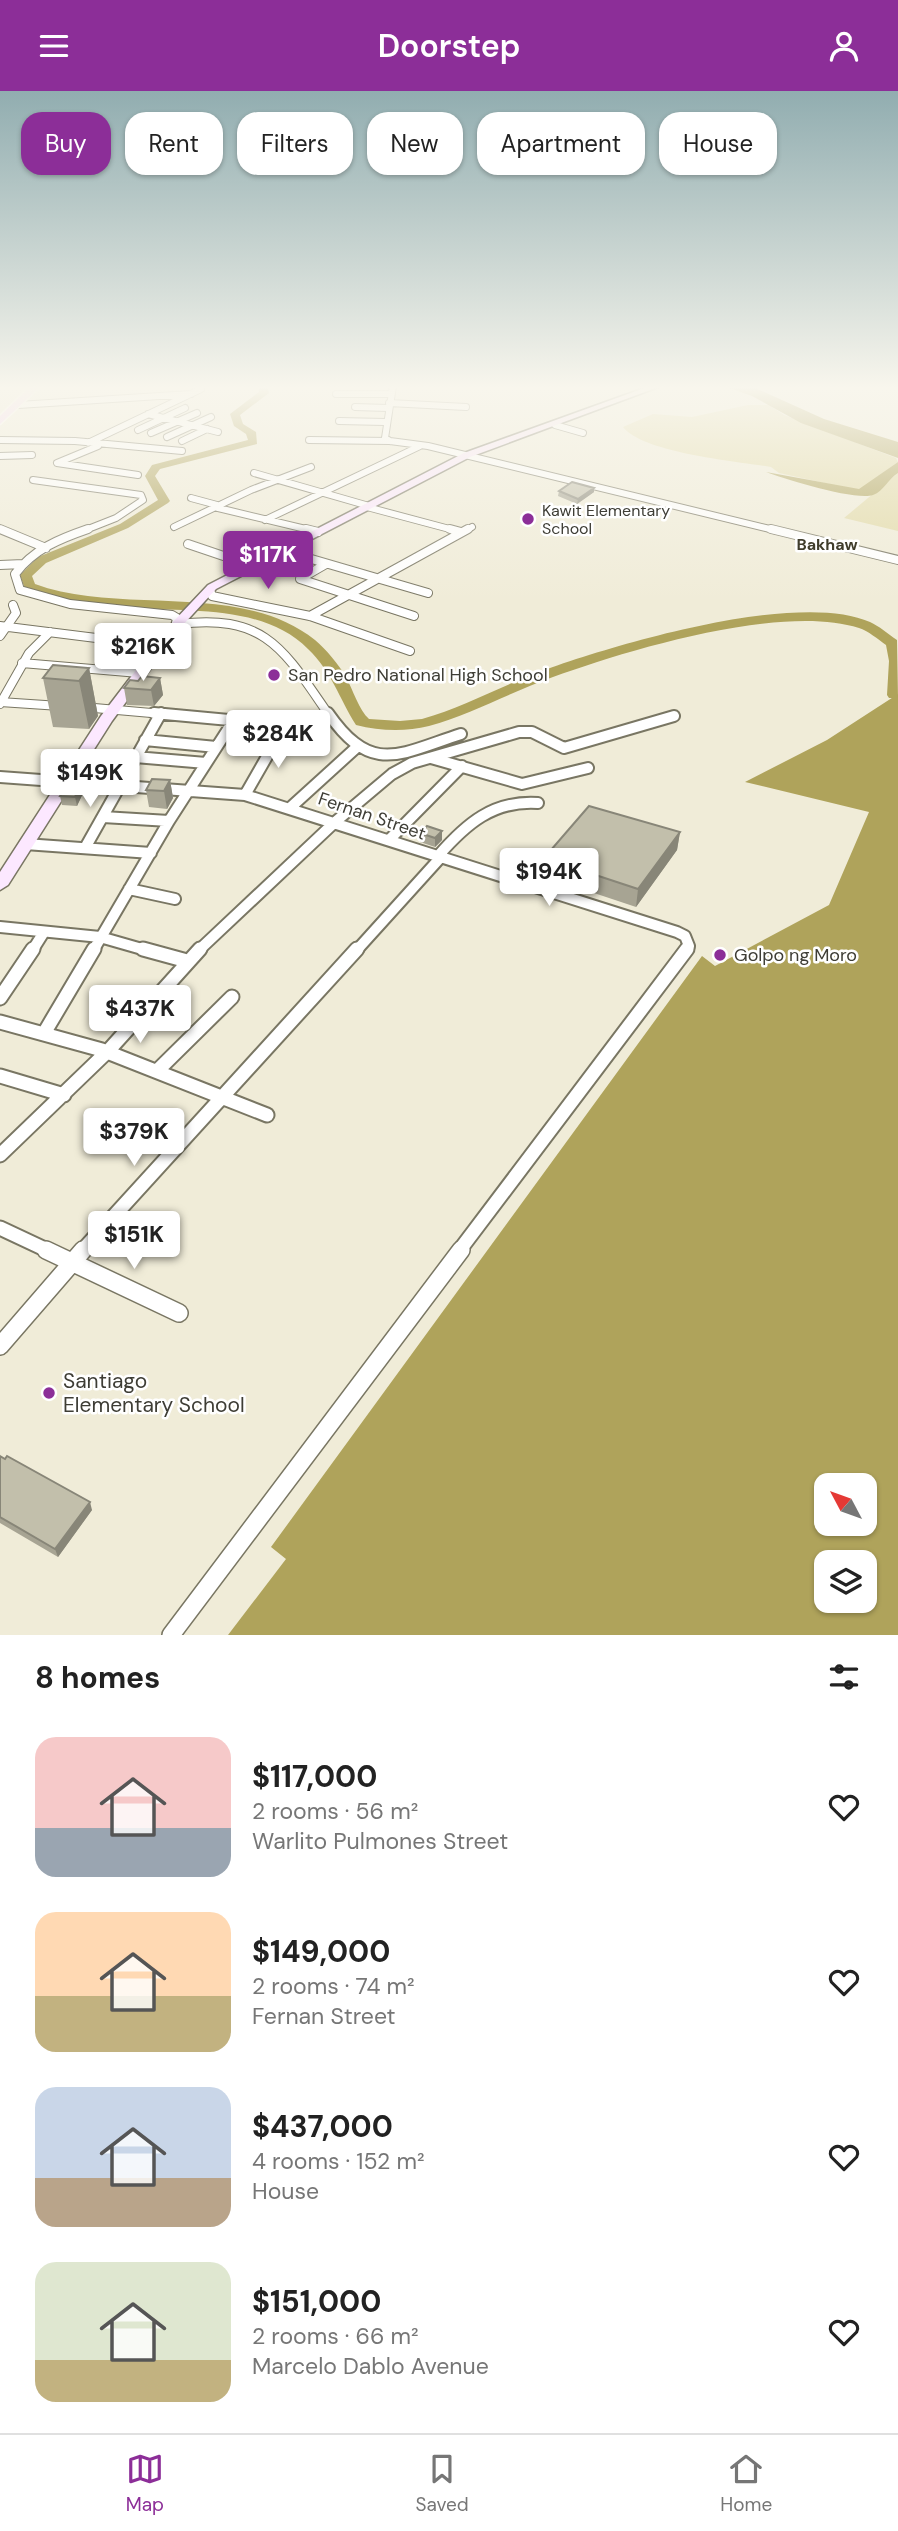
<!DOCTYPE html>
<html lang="en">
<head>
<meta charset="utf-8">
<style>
	:root { --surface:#fff; --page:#f2f2f2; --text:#222; --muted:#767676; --line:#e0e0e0; --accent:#8c2e98 }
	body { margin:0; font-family:"DM Sans",sans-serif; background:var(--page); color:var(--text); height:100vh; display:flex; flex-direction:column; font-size:26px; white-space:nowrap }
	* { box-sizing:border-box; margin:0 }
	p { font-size:23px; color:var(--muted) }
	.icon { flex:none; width:38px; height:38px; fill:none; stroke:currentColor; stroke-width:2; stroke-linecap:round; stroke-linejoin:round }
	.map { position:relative; height:1544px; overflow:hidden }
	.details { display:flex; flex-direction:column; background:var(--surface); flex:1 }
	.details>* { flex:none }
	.guide { position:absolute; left:21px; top:21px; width:858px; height:63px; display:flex; gap:14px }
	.needle { width:46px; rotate:311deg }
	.fabs { position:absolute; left:814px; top:1382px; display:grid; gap:14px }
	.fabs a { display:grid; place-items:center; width:63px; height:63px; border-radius:14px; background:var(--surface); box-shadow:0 2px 5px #0004; font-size:35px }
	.price { position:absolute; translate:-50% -60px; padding:0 16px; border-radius:7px; background:#fff; color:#222; font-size:23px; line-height:46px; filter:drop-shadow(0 2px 4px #0008) }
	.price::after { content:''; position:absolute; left:50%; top:42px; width:21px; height:16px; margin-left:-10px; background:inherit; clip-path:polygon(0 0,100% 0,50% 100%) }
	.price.on { background:var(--accent); color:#fff }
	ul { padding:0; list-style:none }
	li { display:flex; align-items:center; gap:21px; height:175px; padding:0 35px }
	li span { display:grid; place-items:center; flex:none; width:196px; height:140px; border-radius:21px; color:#555 }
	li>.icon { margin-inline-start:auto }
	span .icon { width:84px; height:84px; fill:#fffc; stroke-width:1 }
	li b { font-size:30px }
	h2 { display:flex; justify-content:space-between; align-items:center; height:84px; padding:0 35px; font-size:30px }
	.chip { padding:0 24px; border-radius:21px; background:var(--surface); box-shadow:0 2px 5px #0004; font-size:24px; line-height:63px }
	.chip.on { background:var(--accent); color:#fff }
	header { display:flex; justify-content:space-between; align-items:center; height:91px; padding:0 35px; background:var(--accent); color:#fff; font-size:32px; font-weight:600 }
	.tabs { display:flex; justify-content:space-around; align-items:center; height:98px; border-top:2px solid var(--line); background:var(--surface); font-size:19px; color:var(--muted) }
	.tabs a { display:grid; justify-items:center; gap:4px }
	.tabs .on { color:var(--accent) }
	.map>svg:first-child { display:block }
</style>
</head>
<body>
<header><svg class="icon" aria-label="menu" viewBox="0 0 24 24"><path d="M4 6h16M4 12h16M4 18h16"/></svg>Doorstep<svg class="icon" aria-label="person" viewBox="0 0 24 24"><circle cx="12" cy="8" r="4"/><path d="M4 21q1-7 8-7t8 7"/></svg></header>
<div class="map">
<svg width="898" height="1544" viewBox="0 0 898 1544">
	<rect width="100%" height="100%" fill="#f0ecd8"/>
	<path fill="#e2daa8" d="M748 314H769L784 324 896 367 898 371 861 398H852L779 382 771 376C735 370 644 362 623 336L653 323 692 326Z
		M898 382V440L844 427Z"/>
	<path fill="#afa35b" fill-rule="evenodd" d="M724 295H751L824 328 898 351V367L801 332 752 305Z
		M898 371V382C888 388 884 400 873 404 856 410 784 388 766 381L859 398Z
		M898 603V1544H228L286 1468 271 1456 702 865 715 875 829 814 869 721 745 691 827 649ZM826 1395H864V1433H826ZM826 1472H864V1510H826Z"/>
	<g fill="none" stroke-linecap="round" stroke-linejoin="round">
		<path fill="#afa35b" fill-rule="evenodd" d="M259 295H267L269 302 240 324 243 333 256 341 257 353 160 378 155 385 170 410 168 412 128 437 46 472 32 485 35 493C122 525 240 489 315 549 326 558 339 574 346 586 353 599 359 619 369 628L400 630 422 628C460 617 494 599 531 584 605 556 797 498 870 531 879 535 888 543 897 549L898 607H889L887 604 889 570 886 554C878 548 868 540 859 537 783 512 627 559 553 586 511 601 472 623 429 635 405 641 380 640 356 634 339 607 332 581 308 558 264 513 186 521 129 517 95 515 57 510 25 498L20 484 38 466 120 433 158 409 145 385 152 374 248 349 246 343 234 335 230 323 259 301Z"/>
		<defs>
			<path id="street-far4" d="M336 303H391
				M389 312 466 316
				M18 314 191 303
				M355 316 388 317
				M148 323 218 341
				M339 330 385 331
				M555 334 583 342
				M138 339 185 317
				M151 342 197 322
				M167 346 211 326
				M0 349 75 350 182 360
				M309 349 390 350 428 355 778 440
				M182 350 207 338
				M390 350 385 347 393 295
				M88 352 201 298
				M98 355 57 372 138 384
				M0 365 32 364
				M254 382 369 415
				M33 389 141 404 143 409 116 427 83 440
				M191 407 217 414
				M214 416 314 440
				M367 416 457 440
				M265 429 420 355
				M174 436 251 399 311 376
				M0 438 5 440
				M465 440 472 436"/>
			<path id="street-far3" d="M0 438 46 457
				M88 438C59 448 34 458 15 483L20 499 70 513 172 524 177 527 175 537
				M306 438 318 441
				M450 438 461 441
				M771 438 898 469
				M188 453 253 475
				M284 460 428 502
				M326 473 300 488 414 525
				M0 474 23 473
				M210 499 212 505 310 525 410 560
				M310 525 468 438
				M179 533C267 522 285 561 329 624
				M0 535 160 555
				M0 545 16 522 13 514
				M22 572 139 582
				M0 611 60 615
				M0 613 29 562 50 541
				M83 616 174 624"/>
			<path id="street-far2" d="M154 622 272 633
				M328 622C372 685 399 663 461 643
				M145 649 216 656
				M135 666 206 672
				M431 667 522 693 588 677
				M0 686 245 704 677 841 685 845 689 855 686 860
				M245 704 281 641
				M291 716 357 656
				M103 726 169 730
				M389 749 462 675
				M25 753 151 762
				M85 757 161 622
				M438 765C466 733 493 709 538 712
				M129 798 175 808
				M0 836 100 846 149 860
				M32 860 44 841
				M93 860 169 730 234 629
				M198 860 335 731 392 683 412 672 519 641H532L564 657 674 625
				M356 860 441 766"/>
			<path id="street-far1" d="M143 858 187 870
				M0 907 33 858
				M0 931 102 959 267 1024
				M46 939 94 858
				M158 979 232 906
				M0 985 64 1004
				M0 1064 109 959 200 858
				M0 1137 49 1160
				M82 1160 357 858
				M459 1160 687 858"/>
			<path id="street" d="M46 1159 179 1222
				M0 1255 83 1159
				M171 1544 461 1159"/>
			<path id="secondary" d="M650 295H661L470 366 216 498 181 536 112 630 8 794 0 799V781L101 625 173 531 208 494 464 362Z"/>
			<path id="primary" d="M31 295H41L0 333V325Z"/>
		</defs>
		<use href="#street-far4" stroke="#797663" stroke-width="8"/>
		<use href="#street-far3" stroke="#797663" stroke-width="10"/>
		<use href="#street-far2" stroke="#797663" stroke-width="14"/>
		<use href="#street-far1" stroke="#797663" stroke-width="17"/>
		<use href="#street" stroke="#797663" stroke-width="20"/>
		<use href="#secondary" stroke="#797663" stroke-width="3"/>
		<use href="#primary" stroke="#fff" stroke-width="3"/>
		<use href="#street-far4" stroke="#fff" stroke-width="6"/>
		<use href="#street-far3" stroke="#fff" stroke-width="8"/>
		<use href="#street-far2" stroke="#fff" stroke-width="10"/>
		<use href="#street-far1" stroke="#fff" stroke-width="13"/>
		<use href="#street" stroke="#fff" stroke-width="17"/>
		<use href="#secondary" fill="#fce8ff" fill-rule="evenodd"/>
		<use href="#primary" fill="#fad1fe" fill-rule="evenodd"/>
	</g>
	<path fill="#a7a493" d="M594 397V401L577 413 558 405 559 400Z
		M89 577 98 625 89 638 53 636 43 587Z
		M160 587 163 604 154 615 127 614 124 597Z
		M170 689 173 707 167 718 149 716 146 699Z
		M82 691 84 700 77 715 62 714 60 705Z
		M442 740V749L435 756 420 751V742Z
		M680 741 677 759 636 816 543 785 544 767Z
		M0 1365 92 1419 58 1466 0 1432Z"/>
	<path fill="#888678" d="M594 397V401L577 413 578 408Z
		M89 577 98 625 89 638 79 590Z
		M160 587 163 604 154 615 151 599Z
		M170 689 173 707 167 718 164 700Z
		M82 691 84 700 77 715 75 706Z
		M442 740V749L435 756V747Z
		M680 741 677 759 636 816 638 798Z
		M90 1411 92 1419 58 1466 55 1458Z"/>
	<path fill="#c2bfab" stroke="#888678" stroke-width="2" d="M572 391 594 397 578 408 559 400Z
		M53 574 89 577 79 590 43 587Z
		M142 585 160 587 151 599 124 597 130 589 138 590Z
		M152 688 170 689 164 700 146 699Z
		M69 690 82 691 75 706 60 705Z
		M589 715 680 741 638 798 544 767Z
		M427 735 442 740 435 747 420 742Z
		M0 1365 5 1368 7 1365 90 1411 55 1458 0 1426Z"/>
	<linearGradient id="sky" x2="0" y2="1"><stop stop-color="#91adb0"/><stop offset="0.58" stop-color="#f8f6ed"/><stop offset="1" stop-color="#f8f6ed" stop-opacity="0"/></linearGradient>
	<rect width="898" height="511" fill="url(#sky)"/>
	<g fill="#8c2e98" stroke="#fff" stroke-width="2.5">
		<circle cx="528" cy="428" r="7"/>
		<circle cx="274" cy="584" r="7"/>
		<circle cx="720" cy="864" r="7"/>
		<circle cx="49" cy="1302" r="7"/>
	</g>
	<g text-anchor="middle" stroke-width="5" stroke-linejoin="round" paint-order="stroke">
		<g font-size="16" fill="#3e3d35" stroke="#fff" text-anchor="start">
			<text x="542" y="425">Kawit Elementary<tspan x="542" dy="18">School</tspan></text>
		</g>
		<g font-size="16" font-weight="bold" fill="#403d2c" stroke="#fff">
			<text x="827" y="459">Bakhaw</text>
		</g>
		<g font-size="18" fill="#3e3d35" stroke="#fff" text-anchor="start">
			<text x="288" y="590">San Pedro National High School</text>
			<text x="734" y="870">Golpo ng Moro</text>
		</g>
		<g font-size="18" fill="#3e3d35" stroke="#fff">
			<text transform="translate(372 725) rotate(19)" y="6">Fernan Street</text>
		</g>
		<g font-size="21" fill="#3e3d35" stroke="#fff" text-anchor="start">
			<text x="63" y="1297">Santiago<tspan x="63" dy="24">Elementary School</tspan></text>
		</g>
	</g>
</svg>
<div class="fabs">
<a><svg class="needle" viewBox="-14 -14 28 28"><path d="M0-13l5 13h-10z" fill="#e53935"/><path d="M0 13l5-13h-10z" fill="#767676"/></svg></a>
<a><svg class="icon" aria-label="layers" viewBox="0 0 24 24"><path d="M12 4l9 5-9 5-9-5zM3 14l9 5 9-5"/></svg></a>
</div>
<b class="price on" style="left:268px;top:500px">$117K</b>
<b class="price" style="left:143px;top:592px">$216K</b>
<b class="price" style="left:278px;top:679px">$284K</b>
<b class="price" style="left:90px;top:718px">$149K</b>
<b class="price" style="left:549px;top:817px">$194K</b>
<b class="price" style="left:140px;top:954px">$437K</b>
<b class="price" style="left:134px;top:1077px">$379K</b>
<b class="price" style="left:134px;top:1180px">$151K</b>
<div class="guide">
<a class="chip on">Buy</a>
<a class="chip">Rent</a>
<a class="chip">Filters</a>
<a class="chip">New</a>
<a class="chip">Apartment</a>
<a class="chip">House</a>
</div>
</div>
<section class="details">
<h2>8 homes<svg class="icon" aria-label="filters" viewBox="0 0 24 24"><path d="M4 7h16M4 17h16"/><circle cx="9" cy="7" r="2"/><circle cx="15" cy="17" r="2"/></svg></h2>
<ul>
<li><span style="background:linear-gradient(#f6c9c9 65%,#9aa5b1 0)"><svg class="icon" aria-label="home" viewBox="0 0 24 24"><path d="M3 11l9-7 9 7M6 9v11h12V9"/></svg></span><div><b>$117,000</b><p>2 rooms · 56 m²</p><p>Warlito Pulmones Street</p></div><svg class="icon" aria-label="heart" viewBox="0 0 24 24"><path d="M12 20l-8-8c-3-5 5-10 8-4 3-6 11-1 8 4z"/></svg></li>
<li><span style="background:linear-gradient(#ffd9b3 60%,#c2b280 0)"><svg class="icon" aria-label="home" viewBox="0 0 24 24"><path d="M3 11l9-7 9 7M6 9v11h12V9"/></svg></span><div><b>$149,000</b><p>2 rooms · 74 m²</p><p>Fernan Street</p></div><svg class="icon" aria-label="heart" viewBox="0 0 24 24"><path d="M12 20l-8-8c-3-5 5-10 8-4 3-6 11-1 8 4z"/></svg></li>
<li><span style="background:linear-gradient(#c9d6e8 65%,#b9a48a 0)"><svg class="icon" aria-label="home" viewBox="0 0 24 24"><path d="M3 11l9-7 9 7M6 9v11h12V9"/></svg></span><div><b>$437,000</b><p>4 rooms · 152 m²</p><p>House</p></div><svg class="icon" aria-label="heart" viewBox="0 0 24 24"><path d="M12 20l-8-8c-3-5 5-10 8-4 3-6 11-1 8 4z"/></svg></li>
<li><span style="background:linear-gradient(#dfe7d0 70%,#c2b280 0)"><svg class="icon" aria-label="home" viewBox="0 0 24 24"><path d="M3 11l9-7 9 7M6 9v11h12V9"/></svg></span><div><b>$151,000</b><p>2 rooms · 66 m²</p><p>Marcelo Dablo Avenue</p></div><svg class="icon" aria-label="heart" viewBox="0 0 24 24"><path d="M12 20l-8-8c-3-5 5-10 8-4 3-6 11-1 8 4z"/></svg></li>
</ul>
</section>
<nav class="tabs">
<a class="on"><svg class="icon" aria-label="map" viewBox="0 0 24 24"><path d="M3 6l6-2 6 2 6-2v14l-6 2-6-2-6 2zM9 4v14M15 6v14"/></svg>Map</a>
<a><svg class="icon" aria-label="saved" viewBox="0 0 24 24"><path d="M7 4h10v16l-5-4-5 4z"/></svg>Saved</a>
<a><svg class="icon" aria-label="home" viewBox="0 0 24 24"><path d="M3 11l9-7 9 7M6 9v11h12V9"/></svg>Home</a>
</nav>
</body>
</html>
